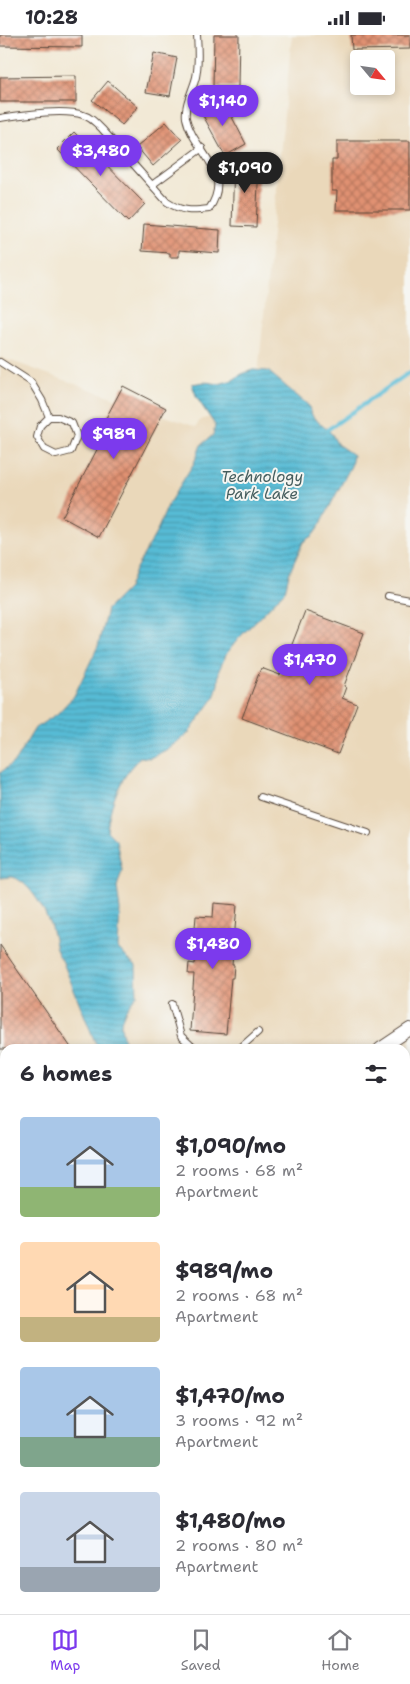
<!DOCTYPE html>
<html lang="en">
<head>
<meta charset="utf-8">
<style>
	:root { --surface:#fff; --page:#f7f7f7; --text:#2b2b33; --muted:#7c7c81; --line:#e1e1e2; --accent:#7c3aed }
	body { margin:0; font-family:"Shantell Sans",sans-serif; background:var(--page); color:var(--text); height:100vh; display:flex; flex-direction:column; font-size:19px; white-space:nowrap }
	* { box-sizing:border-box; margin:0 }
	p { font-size:16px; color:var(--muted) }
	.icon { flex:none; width:28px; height:28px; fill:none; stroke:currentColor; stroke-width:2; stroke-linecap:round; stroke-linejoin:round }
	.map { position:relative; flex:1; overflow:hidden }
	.drawer { position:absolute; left:0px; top:1009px; width:410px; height:571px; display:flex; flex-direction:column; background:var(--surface); border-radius:15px 15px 0 0; box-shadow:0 2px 8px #0003 }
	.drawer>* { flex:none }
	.needle { width:32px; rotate:119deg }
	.fabs { position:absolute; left:350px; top:15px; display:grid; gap:10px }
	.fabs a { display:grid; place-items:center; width:45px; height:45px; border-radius:5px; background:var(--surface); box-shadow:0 2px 8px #0003; font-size:25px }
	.price { position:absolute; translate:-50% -42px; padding:0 11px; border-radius:18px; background:var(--accent); color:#fff; font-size:16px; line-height:32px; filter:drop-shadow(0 1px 2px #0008) }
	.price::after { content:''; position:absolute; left:50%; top:30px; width:15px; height:11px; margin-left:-8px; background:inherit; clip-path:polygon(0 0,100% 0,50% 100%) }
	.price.active { background:#222; color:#fff }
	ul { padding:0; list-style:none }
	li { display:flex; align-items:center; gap:15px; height:125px; padding:0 20px }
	li span { display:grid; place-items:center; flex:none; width:140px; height:100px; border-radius:5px; color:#555 }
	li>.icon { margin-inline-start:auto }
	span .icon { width:60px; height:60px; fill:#fffc; stroke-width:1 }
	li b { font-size:21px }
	h2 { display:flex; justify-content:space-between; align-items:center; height:60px; padding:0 20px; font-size:21px }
	.status { display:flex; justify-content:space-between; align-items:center; height:35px; padding:0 25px; background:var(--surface); direction:ltr }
	.status svg { height:14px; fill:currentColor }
	.tab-bar { display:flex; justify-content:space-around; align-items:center; height:70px; border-top:1px solid var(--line); background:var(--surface); font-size:14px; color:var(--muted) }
	.tab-bar a { display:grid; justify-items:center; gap:2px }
	.tab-bar .active { color:var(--accent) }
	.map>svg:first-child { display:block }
</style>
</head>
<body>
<div class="status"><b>10:28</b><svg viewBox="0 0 49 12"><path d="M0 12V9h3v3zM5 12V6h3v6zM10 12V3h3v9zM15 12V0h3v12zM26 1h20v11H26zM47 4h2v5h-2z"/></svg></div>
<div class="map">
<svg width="410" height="1579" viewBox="0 0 410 1579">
	<defs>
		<pattern id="water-rules" width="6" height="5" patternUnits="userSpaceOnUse" patternTransform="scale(1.25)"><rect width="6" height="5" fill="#57bbd5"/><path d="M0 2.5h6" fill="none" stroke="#4998ac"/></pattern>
		<pattern id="building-cross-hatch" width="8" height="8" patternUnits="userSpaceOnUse" patternTransform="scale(1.25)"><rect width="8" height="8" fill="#e09172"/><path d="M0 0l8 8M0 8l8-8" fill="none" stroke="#b7775d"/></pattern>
	</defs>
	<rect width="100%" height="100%" fill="#f6f6f2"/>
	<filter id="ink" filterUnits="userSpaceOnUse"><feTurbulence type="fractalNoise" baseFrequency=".02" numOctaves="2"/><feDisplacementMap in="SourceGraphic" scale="10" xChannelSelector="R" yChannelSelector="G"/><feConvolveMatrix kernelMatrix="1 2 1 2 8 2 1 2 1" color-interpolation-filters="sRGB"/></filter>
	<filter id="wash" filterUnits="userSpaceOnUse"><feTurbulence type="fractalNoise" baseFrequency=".0096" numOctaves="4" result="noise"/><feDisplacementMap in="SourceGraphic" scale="20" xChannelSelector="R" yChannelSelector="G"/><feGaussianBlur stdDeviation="1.12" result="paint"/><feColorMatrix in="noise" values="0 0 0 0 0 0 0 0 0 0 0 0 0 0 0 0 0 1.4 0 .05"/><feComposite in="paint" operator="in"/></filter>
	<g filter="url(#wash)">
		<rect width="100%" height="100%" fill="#f2e9d6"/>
		<path fill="#ead8ba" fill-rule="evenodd" d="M292 0H410V1579H52L53 1575H405V1014H5V1549L0 1548V322L196 392 200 385 255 369ZM359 24H386V51H359Z"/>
		<path fill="url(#water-rules)" stroke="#49727a" d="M253 335 268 336 308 370 313 382 332 399 337 409 353 420 351 431 319 492 313 500 303 507 289 539 285 556 239 603 227 618 219 635 218 649 214 663 188 699 166 715 150 723 140 722C120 743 110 768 107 796L116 805 122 835 117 852 120 875 118 913 129 925 136 930 137 960C130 968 122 978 121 989 121 997 125 1005 125 1014H100L95 1007 62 925C53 912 56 910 52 896 48 880 30 846 12 842 8 842 3 843 0 843V738L15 726 35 693 57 679 74 661 98 611 107 574 128 553 135 535 156 498 169 468 194 428 201 410 213 400 215 390 197 363 192 349 205 347 219 349 233 345 242 339Z
			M405 1353 410 1355V1542L405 1535Z"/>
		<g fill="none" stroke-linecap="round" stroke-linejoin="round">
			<path stroke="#57bbd5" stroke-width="4" d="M327 395 410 337"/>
		</g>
		<g id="blocks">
			<path fill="url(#building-cross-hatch)" d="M0 0H82V12L0 11Z
				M214 0H239L238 52H213Z
				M351 0H410V14L352 15Z
				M154 18 177 23 170 61 146 57Z
				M76 41V67H0V42Z
				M108 46 138 72 122 90 92 65Z
				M222 63 246 109 225 121 200 75Z
				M166 87 182 105 153 131 137 112Z
				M74 97 145 169 128 187 57 114Z
				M337 106H410V175H336L337 156H332V125H337Z
				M234 127 259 128 256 192 232 191Z
				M144 189 220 195 219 218 179 215V222H170V218L142 216Z
				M123 351 166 373 99 502 62 482 104 401 98 398Z
				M305 576 364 598 344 651 346 652 342 663 357 669 338 719 242 683 261 633 280 640Z
				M214 868 237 870 232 930H234L233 943H231L226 999 190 996 194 939H188L189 928 195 929 197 905H194L196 881 213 882Z
				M0 910 72 1014H0Z"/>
		</g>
	</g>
	<g filter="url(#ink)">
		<use href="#blocks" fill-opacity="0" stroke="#56473a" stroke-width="1"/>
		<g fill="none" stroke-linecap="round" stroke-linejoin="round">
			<defs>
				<path id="service" d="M0 83C21 80 64 73 83 80 91 82 96 88 102 94L167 167C182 177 193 176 209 174 235 136 193 117 186 83 184 69 193 55 196 42 199 28 198 14 197 0
					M152 150 202 113
					M0 327 31 347 42 365 49 382
					M49 382H58L72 388 77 401 71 416 56 420 44 414 37 402 40 391Z
					M388 561 410 565
					M261 762 368 798
					M172 969 181 1001 195 1014
					M239 1014 258 997
					M405 1076 409 1085
					M405 1255 410 1248
					M0 1559 5 1560
					M15 1579 17 1575"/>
				<path id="minor" d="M380 1014 410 994
					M0 1137H5"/>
			</defs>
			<use href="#service" stroke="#56473a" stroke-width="8"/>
			<use href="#minor" stroke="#56473a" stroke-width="14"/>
			<use href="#service" stroke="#fff" stroke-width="6"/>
			<use href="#minor" stroke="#fff" stroke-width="12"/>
		</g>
	</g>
	<g text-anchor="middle" stroke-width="4" stroke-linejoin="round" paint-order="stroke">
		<g font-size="15" font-style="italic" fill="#455d5e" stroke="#f6f6f2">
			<text x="262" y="447">Technology<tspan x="262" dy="17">Park Lake</tspan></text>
		</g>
	</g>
</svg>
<div class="fabs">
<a><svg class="needle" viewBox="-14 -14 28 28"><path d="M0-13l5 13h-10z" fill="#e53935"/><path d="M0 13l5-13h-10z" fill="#7c7c81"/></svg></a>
</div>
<b class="price" style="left:223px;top:92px">$1,140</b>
<b class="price" style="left:101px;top:142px">$3,480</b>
<b class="price active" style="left:245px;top:159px">$1,090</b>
<b class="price" style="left:114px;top:425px">$989</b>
<b class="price" style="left:310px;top:651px">$1,470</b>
<b class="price" style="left:213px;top:935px">$1,480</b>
<section class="drawer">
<h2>6 homes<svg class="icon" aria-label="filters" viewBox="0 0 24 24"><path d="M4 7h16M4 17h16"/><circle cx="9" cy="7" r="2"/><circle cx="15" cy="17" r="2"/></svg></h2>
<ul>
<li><span style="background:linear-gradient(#a9c7e8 70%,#8fb573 0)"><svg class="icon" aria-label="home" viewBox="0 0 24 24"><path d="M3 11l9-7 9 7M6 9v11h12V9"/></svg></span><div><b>$1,090/mo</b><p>2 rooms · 68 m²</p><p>Apartment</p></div></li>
<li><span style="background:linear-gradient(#ffd9b3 75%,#c2b280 0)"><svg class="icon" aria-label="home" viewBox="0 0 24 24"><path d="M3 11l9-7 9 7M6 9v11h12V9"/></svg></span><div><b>$989/mo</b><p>2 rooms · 68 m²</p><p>Apartment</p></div></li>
<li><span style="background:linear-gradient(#a9c7e8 70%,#7fa58c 0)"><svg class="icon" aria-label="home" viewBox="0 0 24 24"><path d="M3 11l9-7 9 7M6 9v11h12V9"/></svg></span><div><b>$1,470/mo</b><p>3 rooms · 92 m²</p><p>Apartment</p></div></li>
<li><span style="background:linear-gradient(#c9d6e8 75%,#9aa5b1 0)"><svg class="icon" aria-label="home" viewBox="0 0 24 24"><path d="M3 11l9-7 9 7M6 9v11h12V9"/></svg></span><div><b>$1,480/mo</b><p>2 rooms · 80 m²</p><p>Apartment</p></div></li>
</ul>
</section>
</div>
<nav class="tab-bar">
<a class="active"><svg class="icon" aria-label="map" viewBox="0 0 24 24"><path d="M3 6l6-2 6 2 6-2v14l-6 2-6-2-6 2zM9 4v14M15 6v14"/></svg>Map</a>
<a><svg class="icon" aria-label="saved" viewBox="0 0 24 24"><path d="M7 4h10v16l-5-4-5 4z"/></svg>Saved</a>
<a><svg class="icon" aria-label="home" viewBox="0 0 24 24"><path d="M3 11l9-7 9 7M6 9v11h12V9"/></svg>Home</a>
</nav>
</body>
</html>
